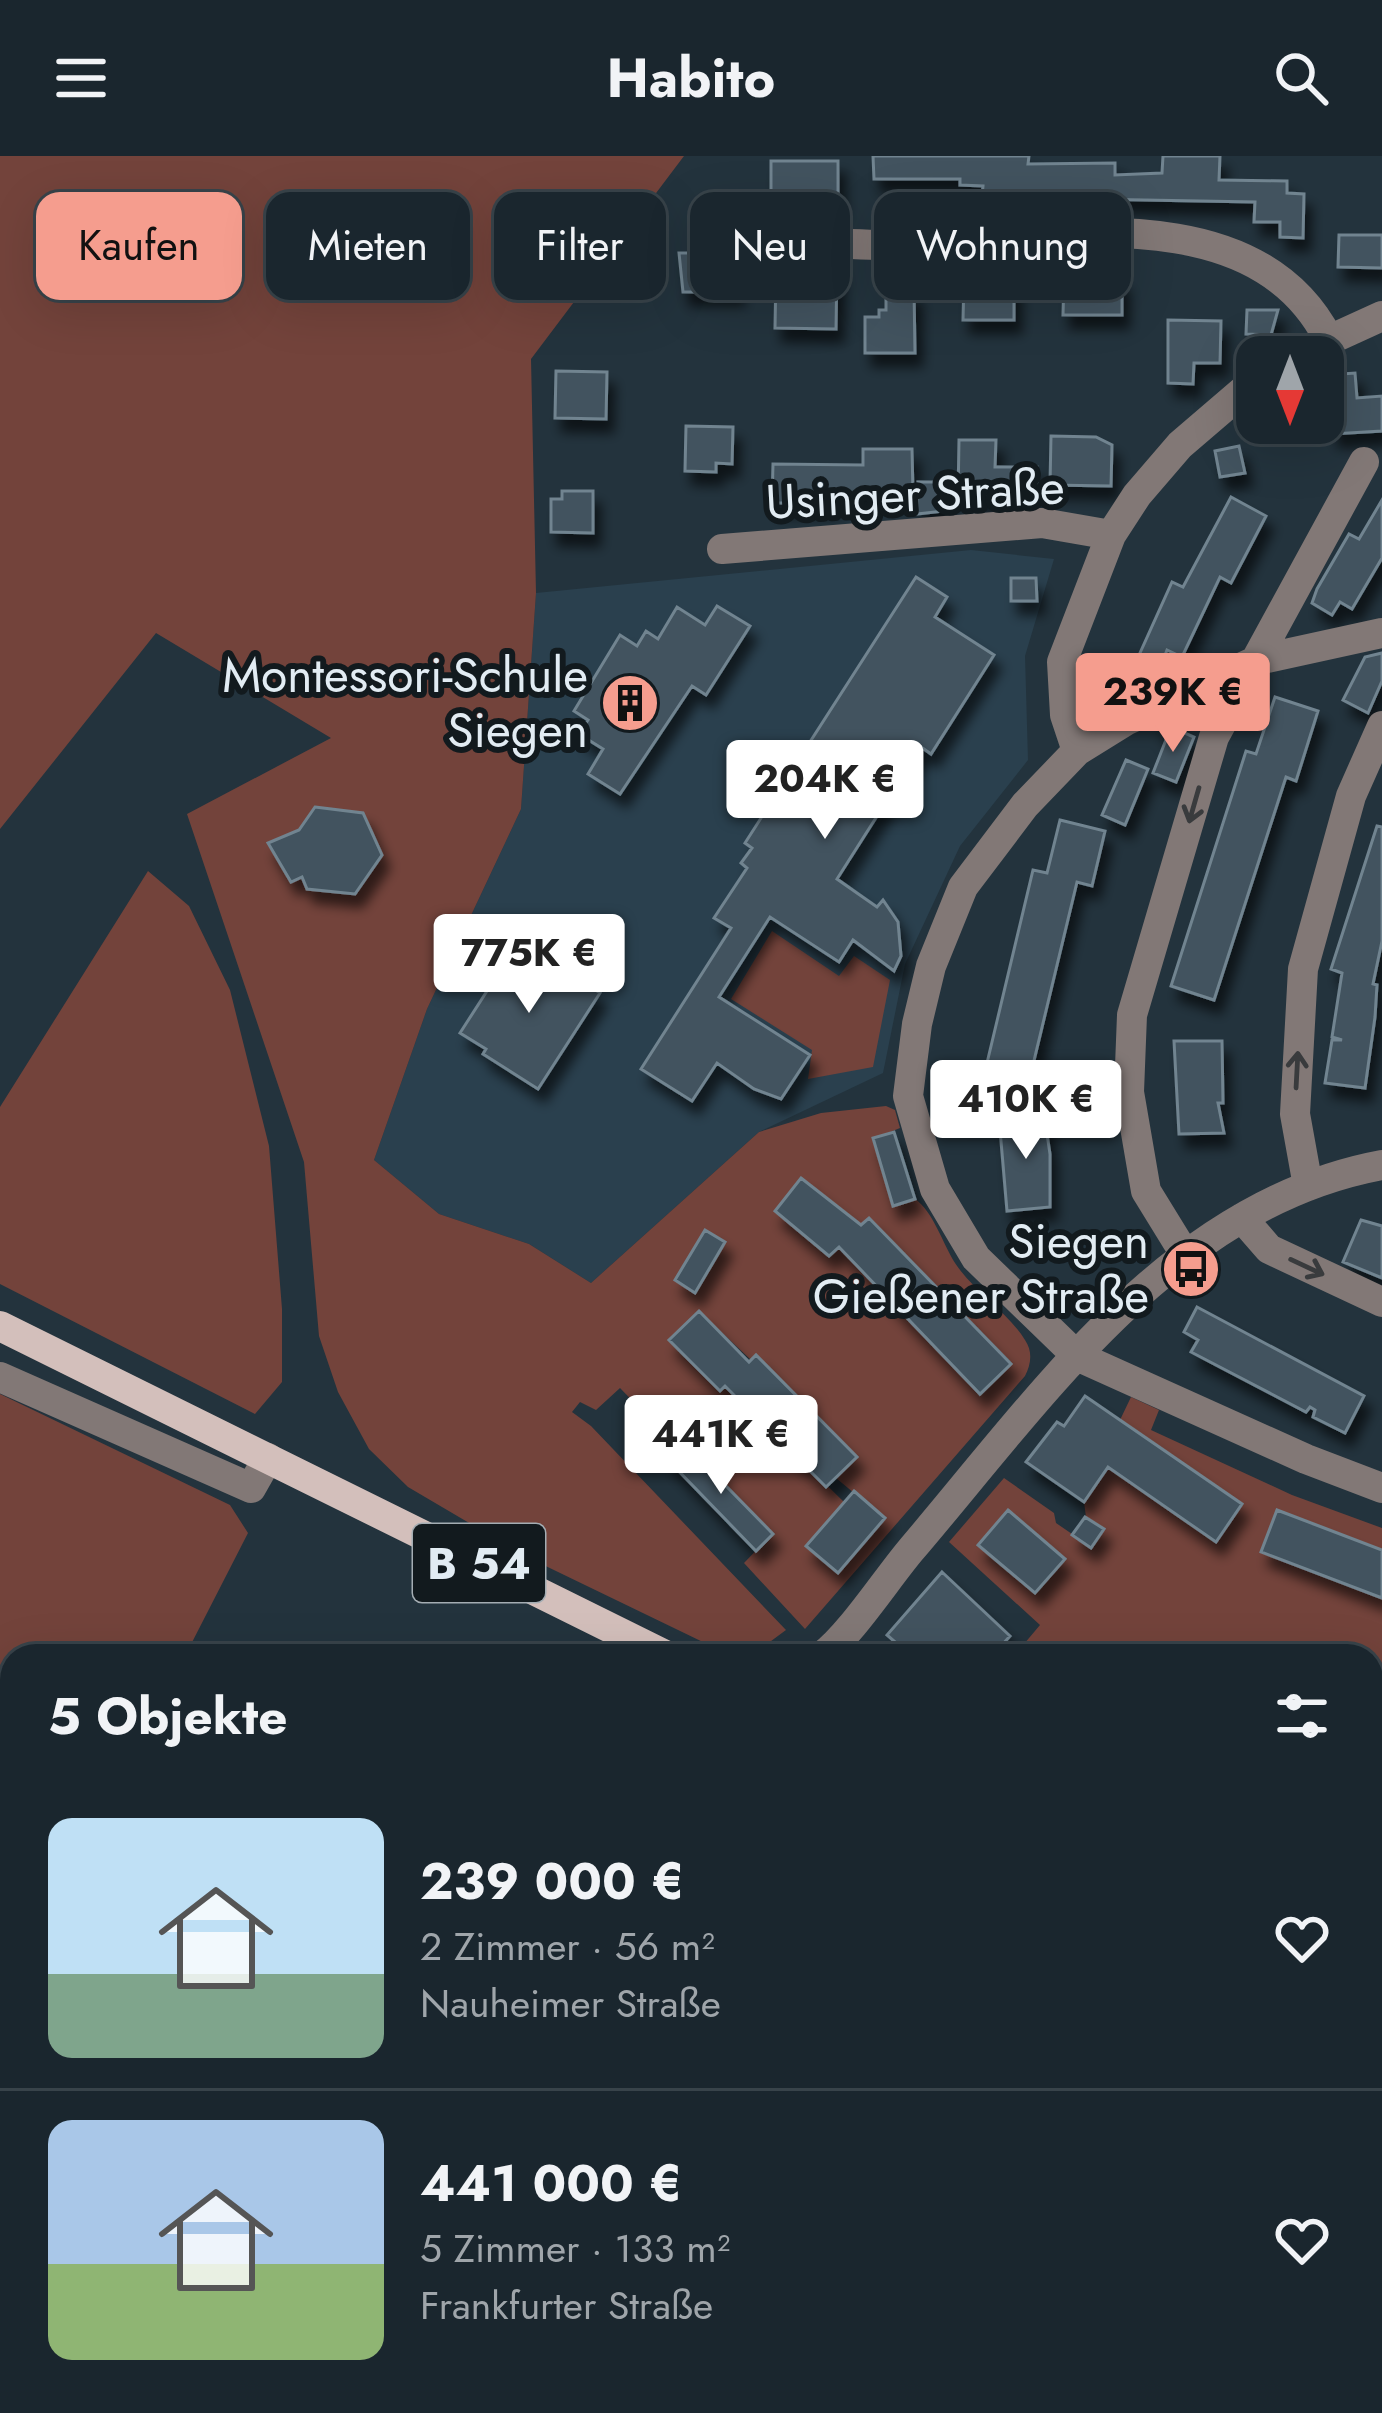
<!DOCTYPE html>
<html lang="de">
<head>
<meta charset="utf-8">
<style>
	:root { --surface:#1a262e; --page:#27323a; --text:#f1f3f6; --muted:#9fa5aa; --line:#38434a; --accent:#f59d8e }
	body { margin:0; font-family:Jost,sans-serif; background:var(--page); color:var(--text); height:100vh; display:flex; flex-direction:column; font-size:45px; white-space:nowrap }
	* { box-sizing:border-box; margin:0 }
	p { font-size:39px; color:var(--muted) }
	.icon { flex:none; width:66px; height:66px; fill:none; stroke:currentColor; stroke-width:2; stroke-linecap:round; stroke-linejoin:round }
	.map { position:relative; flex:1; overflow:hidden }
	.drawer { position:absolute; left:0px; top:1488px; width:1383px; height:771px; display:flex; flex-direction:column; background:var(--surface); border-radius:36px 36px 0 0; box-shadow:0 12px 48px #0002,0 0 0 3px var(--line) }
	.drawer>* { flex:none }
	.banner { position:absolute; left:36px; top:36px; width:1311px; height:108px; display:flex; gap:24px }
	.needle { width:78px; rotate:180deg }
	.controls { position:absolute; left:1236px; top:180px; display:grid; gap:24px }
	.controls a { display:grid; place-items:center; width:108px; height:108px; border-radius:24px; background:var(--surface); box-shadow:0 12px 48px #0002,0 0 0 3px var(--line); font-size:60px }
	.price { position:absolute; translate:-50% -102px; padding:0 27px; border-radius:12px; background:#fff; color:#222; font-size:39px; line-height:78px; filter:drop-shadow(0 3px 6px #0008) }
	.price::after { content:''; position:absolute; left:50%; top:72px; width:36px; height:27px; margin-left:-18px; background:inherit; clip-path:polygon(0 0,100% 0,50% 100%) }
	.price.active { background:var(--accent); color:#111 }
	ul { padding:0; list-style:none }
	li { display:flex; align-items:center; gap:36px; height:300px; padding:0 48px }
	li+li { border-top:3px solid var(--line) }
	li span { display:grid; place-items:center; flex:none; width:336px; height:240px; border-radius:24px; color:#555 }
	li>.icon { margin-inline-start:auto }
	span .icon { width:144px; height:144px; fill:#fffc; stroke-width:1 }
	li b { font-size:51px }
	h2 { display:flex; justify-content:space-between; align-items:center; height:144px; padding:0 48px; font-size:51px }
	.pill { padding:0 42px; border-radius:24px; background:var(--surface); box-shadow:0 12px 48px #0002,0 0 0 3px var(--line); font-size:42px; line-height:108px }
	.pill.active { background:var(--accent); color:#111 }
	header { display:flex; justify-content:space-between; align-items:center; height:156px; padding:0 48px; background:var(--surface); font-size:54px; font-weight:700 }
	.map>svg:first-child { display:block }
</style>
</head>
<body>
<header><svg class="icon" aria-label="menu" viewBox="0 0 24 24"><path d="M4 6h16M4 12h16M4 18h16"/></svg>Habito<svg class="icon" aria-label="search" viewBox="0 0 24 24"><circle cx="10" cy="10" r="6"/><path d="M15 15l6 6"/></svg></header>
<div class="map">
<svg width="1382" height="2257" viewBox="0 0 1382 2257">
	<defs>
		<filter id="shadow"><feDropShadow dx="7" dy="13" stdDeviation="6" flood-color="#0009"/></filter>
	</defs>
	<rect width="100%" height="100%" fill="#23333d"/>
	<path fill="#2a404e" d="M971 394 1054 403 1025 500 1028 604 960 690 905 808 883 917 759 976 591 1127 529 1088 439 1058 374 1004 427 853 521 653 536 437Z"/>
	<path fill="#73433b" fill-rule="evenodd" d="M0 0H684L531 203 536 437 521 653 427 853 374 1004 439 1058 529 1088 591 1127 759 976 821 957 886 950 895 954 900 972 873 983 893 1049 915 1043C933 1055 943 1088 955 1107 974 1136 1007 1155 1025 1184 1033 1196 1031 1208 1025 1220L805 1473 744 1407 772 1378 686 1288 679 1293 620 1232 596 1254 580 1246 572 1256 591 1270 786 1474 763 1491 707 1488 527 1401 408 1331 369 1293 338 1236 319 1180 304 1006 187 658 331 582 156 477 0 673ZM802 1022 861 1069 870 1062 1011 1206 981 1237 839 1091 776 1054ZM705 1074 725 1087 695 1137 675 1124ZM699 1155 855 1302 836 1322 884 1362 837 1416 807 1389 844 1346 725 1230 719 1235 669 1185Z
		M148 715 189 750 230 834 269 990 282 1153V1226L255 1258 0 1128V951Z
		M772 775 839 820 854 800 890 824 873 911 808 923 812 894 731 843Z
		M0 1238 230 1349 248 1377 185 1500H12V2247H1371V1873L1382 1870V2257H0Z
		M1131 1241 1159 1254 1151 1274 1292 1339 1382 1372V1394L1278 1354 1261 1396 1382 1442V1690L1371 1692V1500H1014L1040 1469 949 1386 1004 1322 1054 1357 1056 1367 1091 1391 1104 1374 1086 1361 1084 1346 1097 1328 1039 1288 1043 1286 1097 1303 1215 1385 1242 1348 1120 1264Z"/>
	<path fill="#42535e" stroke="#718490" stroke-width="3" filter="url(#shadow)" d="M873 0H1029L1028 8 1115 7V19L1162 17 1163 0H1220L1219 24 1287 25V37L1304 38 1303 82 1280 81V66H1254L1255 46 982 41 983 30 960 29V23H874Z
		M771 5H838V50H771Z
		M1339 79H1382V112L1338 111Z
		M679 97H737V136H683Z
		M814 105 837 107 836 173 775 172 776 118H814Z
		M1064 122H1122V159H1063Z
		M964 124 1014 125V164H963Z
		M914 133 915 197H865V161H879V154H886V141Z
		M1247 154H1278L1271 179 1246 178Z
		M1168 164 1221 165 1220 207H1194L1193 228 1168 227Z
		M556 215 607 216 606 263 555 262Z
		M1355 217 1357 242 1382 240V275L1332 278 1328 219Z
		M686 270 733 271 732 308 716 307V316L685 315Z
		M1051 280 1096 281 1112 289 1111 330 1050 329Z
		M959 284H996L995 311H1037V335H1022V341L958 342Z
		M1239 290 1245 317 1220 321 1215 295Z
		M863 293H912L913 338H833V347H772L773 308 863 309Z
		M918 326H944V355L917 358Z
		M562 335H593V377L551 376V343H562Z
		M1231 341 1266 360 1231 427 1220 421 1182 501 1167 494 1162 507 1140 497 1172 426 1183 431Z
		M1382 344V402L1352 453 1340 446 1332 459 1312 447 1317 433 1349 378 1359 383Z
		M916 421 947 441 935 461 994 499 931 598 921 591 837 723 877 751 883 744 898 766 901 800 894 815 853 784 839 806 770 761 719 841 810 899 781 943 754 933 717 907 692 945 641 913 731 772 714 762 747 712 741 707 752 692 745 687Z
		M1011 422H1036L1037 445H1011Z
		M717 450 750 470 706 539 692 530 620 638 588 618 603 593 579 578 588 564 574 555 620 479 637 490 646 475 658 483 677 451 705 469Z
		M1382 497V525L1368 557 1343 544 1365 501Z
		M1275 541 1318 555 1296 625 1286 621 1214 844 1171 830 1246 595 1256 598Z
		M1171 571 1194 581 1176 626 1153 617Z
		M1126 604 1148 613 1125 669 1102 659Z
		M315 651 363 657 382 699 355 738 307 733 302 721 291 726 268 687 299 674Z
		M1060 664 1105 675 1092 730 1077 726 1031 917 987 907 1033 714 1047 717Z
		M1377 670 1382 671V785L1373 828 1377 829 1375 861 1365 932 1325 927 1332 884H1342L1332 881 1342 817 1331 813Z
		M516 790 542 806 545 801 600 837 538 933 483 898 486 893 460 877Z
		M1174 885H1222L1223 947H1218L1224 977 1179 978Z
		M954 920 980 922 977 960 951 958Z
		M1044 958 1050 998V1051L1007 1055 999 962Z
		M894 976 915 1043 893 1050 873 982Z
		M801 1022 861 1069 869 1062 1011 1208 980 1238 839 1091 829 1100 775 1055Z
		M1361 1064 1382 1070V1122L1343 1106Z
		M705 1074 725 1086 695 1137 675 1124Z
		M1197 1151 1364 1240 1345 1277 1313 1261 1315 1254 1310 1251 1306 1256 1191 1196 1198 1184 1184 1176Z
		M699 1155 749 1206 756 1199 857 1301 826 1331 725 1230 720 1235 669 1184Z
		M1085 1240 1242 1348 1216 1386 1108 1311 1084 1346 1026 1306 1057 1266 1064 1270Z
		M685 1288 773 1378 756 1395 668 1304Z
		M854 1335 885 1362 838 1417 806 1390Z
		M1008 1354 1065 1403 1035 1437 978 1389Z
		M1277 1354 1382 1394V1442L1261 1396Z
		M1085 1361 1104 1373 1091 1392 1072 1379Z
		M942 1416 1010 1480 992 1500H911L887 1479Z"/>
	<g fill="none" stroke-linecap="round" stroke-linejoin="round">
		<path stroke="#827876" stroke-width="30" d="M755 82C798 84 842 89 885 89 1022 87 1249 29 1328 182
			M1292 201 1382 160
			M722 393 1042 367 1111 379
			M1382 477 1258 504 1127 564 1077 595 1025 649 963 731 931 810 917 868 908 940 935 1033 976 1102 1077 1200 1306 1303 1382 1332
			M1077 595 1065 559 1062 506 1111 379 1137 339 1180 289 1257 223
			M1308 1030 1295 958 1303 813 1351 640 1382 570
			M1242 1062 1269 1093 1382 1146
			M1186 1100 1146 1035 1129 936 1132 859 1214 581 1364 306
			M0 1221 251 1332 268 1302
			M822 1500C850 1479 885 1425 910 1395 1040 1243 1171 1048 1382 1009"/>
		<path stroke="#d3bfbb" stroke-width="30" d="M0 1170 667 1500
			M1371 1727 1382 1725"/>
	</g>
	<defs><path id="oneway-shaft" d="M-6 0H5M1.5-3L5.5 0L1.5 3" fill="none" stroke-width="1.6" stroke-linecap="round" stroke-linejoin="round" transform="scale(3)"/></defs>
	<g stroke="#393b3d">
		<use href="#oneway-shaft" transform="translate(1194 649) rotate(106)"/>
		<use href="#oneway-shaft" transform="translate(1297 914) rotate(-87)"/>
		<use href="#oneway-shaft" transform="translate(1307 1111) rotate(25)"/>
	</g>
	<defs>
		<symbol id="building-disc" viewBox="-11 -11 22 22"><circle r="9.5" fill="#f59d8e" stroke="#121a1e"/><path d="M-4-6H4V6H1V3H-1V6H-4ZM-2.5-4.3h1.7v1.8h-1.7ZM.8-4.3h1.7v1.8H.8ZM-2.5-1h1.7V.8h-1.7ZM.8-1h1.7V.8H.8Z" fill="#111"/></symbol>
		<symbol id="bus-disc" viewBox="-11 -11 22 22"><circle r="9.5" fill="#f59d8e" stroke="#121a1e"/><path d="M-5-6H5V4H4V6H2V4H-2V6H-4V4H-5ZM-3.5-4V0h7V-4ZM-3.5 1.2v1.5H-2V1.2ZM2 1.2v1.5H3.5V1.2Z" fill="#111"/></symbol>
	</defs>
	<g fill-rule="evenodd">
		<use href="#building-disc" x="597" y="514" width="66" height="66"/>
		<use href="#bus-disc" x="1158" y="1080" width="66" height="66"/>
	</g>
	<g text-anchor="middle" stroke-width="12" stroke-linejoin="round" paint-order="stroke">
		<rect fill="#121a1e" stroke="#a4adb3" stroke-width="3" x="413" y="1368" width="132" height="78" rx="9"/>
		<g font-size="45" font-weight="bold" fill="#e2ecf3">
			<text x="479" y="1423">B 54</text>
		</g>
		<g font-size="48" fill="#e2ecf3" stroke="#121a1e">
			<text transform="translate(915 338) rotate(-3)" y="17">Usinger Straße</text>
		</g>
		<g font-size="48" fill="#e2ecf3" stroke="#121a1e" text-anchor="end">
			<text x="588" y="536">Montessori-Schule<tspan x="588" dy="55">Siegen</tspan></text>
			<text x="1149" y="1102">Siegen<tspan x="1149" dy="55">Gießener Straße</tspan></text>
		</g>
	</g>
</svg>
<div class="controls">
<a><svg class="needle" viewBox="-14 -14 28 28"><path d="M0-13l5 13h-10z" fill="#e53935"/><path d="M0 13l5-13h-10z" fill="#9fa5aa"/></svg></a>
</div>
<b class="price active" style="left:1173px;top:599px">239K €</b>
<b class="price" style="left:825px;top:686px">204K €</b>
<b class="price" style="left:529px;top:860px">775K €</b>
<b class="price" style="left:1026px;top:1006px">410K €</b>
<b class="price" style="left:721px;top:1341px">441K €</b>
<div class="banner">
<a class="pill active">Kaufen</a>
<a class="pill">Mieten</a>
<a class="pill">Filter</a>
<a class="pill">Neu</a>
<a class="pill">Wohnung</a>
</div>
<section class="drawer">
<h2>5 Objekte<svg class="icon" aria-label="filters" viewBox="0 0 24 24"><path d="M4 7h16M4 17h16"/><circle cx="9" cy="7" r="2"/><circle cx="15" cy="17" r="2"/></svg></h2>
<ul>
<li><span style="background:linear-gradient(#bfe0f5 65%,#7fa58c 0)"><svg class="icon" aria-label="home" viewBox="0 0 24 24"><path d="M3 11l9-7 9 7M6 9v11h12V9"/></svg></span><div><b>239 000 €</b><p>2 Zimmer · 56 m²</p><p>Nauheimer Straße</p></div><svg class="icon" aria-label="heart" viewBox="0 0 24 24"><path d="M12 20l-8-8c-3-5 5-10 8-4 3-6 11-1 8 4z"/></svg></li>
<li><span style="background:linear-gradient(#a9c7e8 60%,#8fb573 0)"><svg class="icon" aria-label="home" viewBox="0 0 24 24"><path d="M3 11l9-7 9 7M6 9v11h12V9"/></svg></span><div><b>441 000 €</b><p>5 Zimmer · 133 m²</p><p>Frankfurter Straße</p></div><svg class="icon" aria-label="heart" viewBox="0 0 24 24"><path d="M12 20l-8-8c-3-5 5-10 8-4 3-6 11-1 8 4z"/></svg></li>
</ul>
</section>
</div>
</body>
</html>
